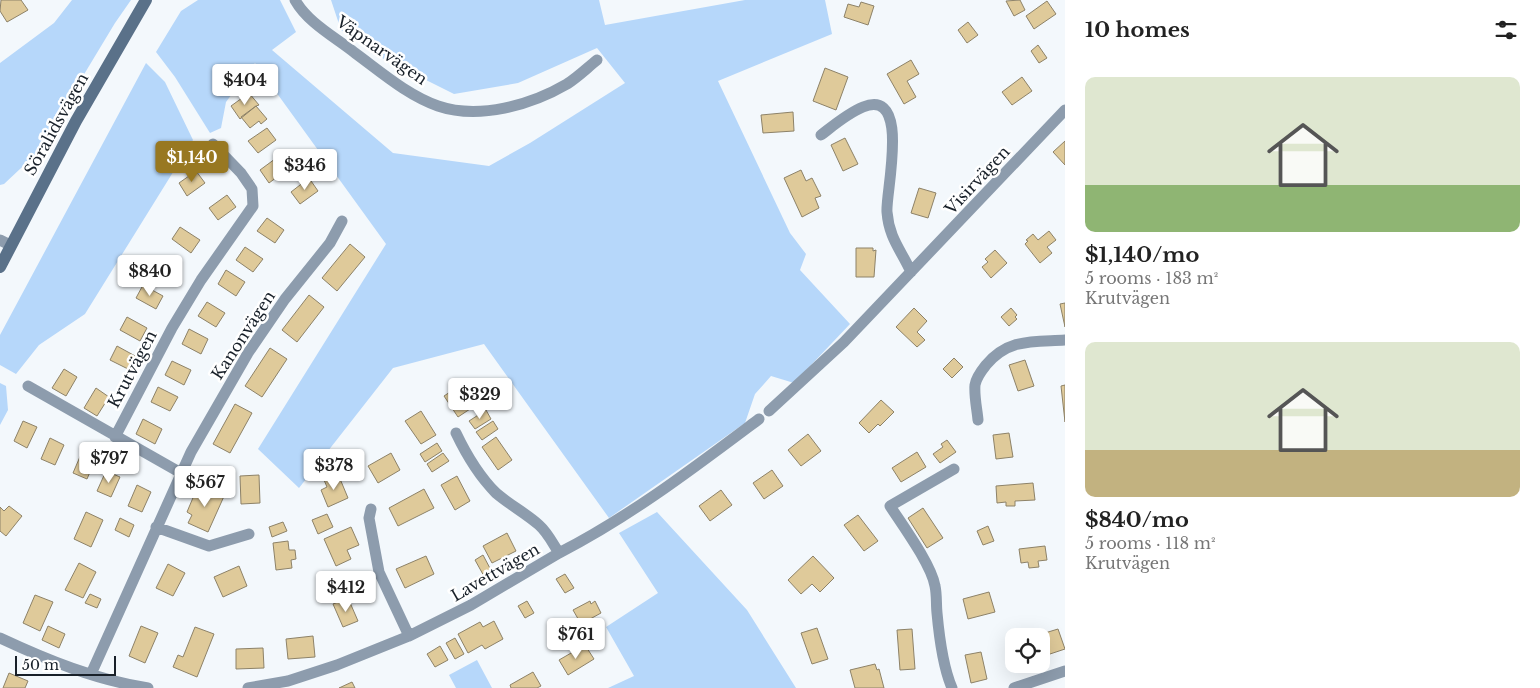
<!DOCTYPE html>
<html lang="en">
<head>
<meta charset="utf-8">
<style>
	:root { --surface:#fff; --page:#f6f6f6; --text:#222; --muted:#767676; --accent:#987821 }
	body { margin:0; font-family:"Libre Baskerville",serif; background:var(--page); color:var(--text); height:100vh; display:flex; flex-direction:column; font-size:19px; white-space:nowrap }
	* { box-sizing:border-box; margin:0 }
	p { font-size:16px; color:var(--muted) }
	.icon { flex:none; width:28px; height:28px; fill:none; stroke:currentColor; stroke-width:2; stroke-linecap:round; stroke-linejoin:round }
	.map { position:relative; flex:1; overflow:hidden }
	.sheet { display:flex; flex-direction:column; background:var(--surface); width:475px }
	.sheet>* { flex:none }
	.fabs { position:absolute; left:1005px; top:628px; display:grid; gap:10px }
	.fabs a { display:grid; place-items:center; width:45px; height:45px; border-radius:10px; background:var(--surface); box-shadow:0 5px 20px #0002; font-size:25px }
	.scale { position:absolute; left:15px; bottom:12px; width:101px; box-sizing:border-box; padding-left:5px; border:2px solid #182029; border-top:0; font-size:14px; line-height:18px; white-space:nowrap; color:#182029; -webkit-text-stroke:4px #fff; paint-order:stroke }
	.price { position:absolute; translate:-50% -42px; padding:0 11px; border-radius:5px; background:#fff; color:#222; font-size:16px; line-height:32px; filter:drop-shadow(0 1px 2px #0008) }
	.price::after { content:''; position:absolute; left:50%; top:30px; width:15px; height:11px; margin-left:-8px; background:inherit; clip-path:polygon(0 0,100% 0,50% 100%) }
	.price.on { background:var(--accent); color:#fff }
	ul { padding:0; list-style:none }
	li { display:grid; align-content:center; gap:10px; height:265px; padding:0 20px }
	li span { display:grid; place-items:center; height:155px; border-radius:10px; color:#555 }
	li>.icon { margin-inline-start:auto }
	span .icon { width:90px; height:90px; fill:#fffc; stroke-width:1 }
	li b { font-size:21px }
	h2 { display:flex; justify-content:space-between; align-items:center; height:60px; padding:0 20px; font-size:21px }
	main { display:flex; flex:1; min-height:0 }
	.map>svg:first-child { display:block }
</style>
</head>
<body>
<main>
<div class="map">
<svg width="1065" height="688" viewBox="0 0 1065 688">
	<rect width="100%" height="100%" fill="#f3f8fc"/>
	<path fill="#b6d7fa" d="M72 0H131L115 23 36 154 4 184 0 185V63L54 23Z
		M198 0H280L296 32 272 50 393 153 489 166 530 143 625 83 597 48 518 83 454 94 384 59 341 30 331 0H599L605 25 745 0H825L832 34 718 81 790 233 806 254 800 270 850 324 794 383 771 376 755 394 745 423 609 518 484 344 393 368 299 488 258 449 386 244 255 63 226 102 221 128 210 133 175 77 156 52 181 11Z
		M146 63 165 82 193 140 85 314 39 345 16 374 0 365V335Z
		M0 383 6 386 8 410 0 425Z
		M657 512 747 610 796 688H608L634 676 606 627 658 593 619 533Z
		M477 660 492 688H456L449 675Z"/>
	<path fill="#dfca9a" stroke="#8d8268" d="M1 0H21L28 10 7 22 0 11Z
		M1020 0 1025 10 1014 16 1006 1Z
		M1047 1 1056 14 1034 29 1026 16Z
		M861 2 874 6 868 25 844 17 848 4 859 7Z
		M968 22 978 35 967 43 958 30Z
		M1038 45 1047 58 1039 63 1031 51Z
		M911 60 919 74 907 81 916 97 904 104 887 74Z
		M825 68 848 77 836 110 813 101Z
		M1022 77 1032 91 1012 105 1002 92Z
		M249 93 259 105 256 106 240 119 231 106Z
		M256 106 267 119 261 124 259 121 250 128 241 117Z
		M793 112 794 131 763 133 761 115Z
		M267 128 276 140 258 153 248 141Z
		M845 138 858 164 843 171 831 145Z
		M1065 141V165L1053 152Z
		M279 156 288 169 269 183 260 170Z
		M801 170 806 181 812 178 821 196 815 198 819 208 802 217 784 178Z
		M196 171 205 183 187 196 179 183Z
		M309 178 318 191 300 204 291 192Z
		M919 188 936 193 928 218 911 213Z
		M227 195 236 207 218 220 209 208Z
		M267 218 284 230 275 243 257 231Z
		M180 227 200 240 191 253 172 239Z
		M1049 231 1056 240 1047 247 1052 253 1040 263 1025 244 1028 241 1026 240 1033 234 1038 240Z
		M350 244 365 257 337 291 322 278Z
		M245 247 263 259 253 272 236 260Z
		M856 248H873V251L876 250 874 277H856Z
		M995 250 1007 263 991 278 982 267 988 262 985 259Z
		M161 256 180 270 171 282 152 269Z
		M226 270 245 282 236 296 218 284Z
		M143 285 163 296 156 309 136 298Z
		M309 295 324 307 297 342 282 330Z
		M207 302 225 313 216 327 198 316Z
		M1065 303V327L1060 304Z
		M914 308 927 321 917 332 925 340 917 347 896 327Z
		M1011 308 1017 315 1015 317 1017 319 1009 326 1001 317Z
		M127 317 147 328 140 341 120 330Z
		M189 329 208 339 201 354 182 344Z
		M117 346 137 357 130 370 110 360Z
		M270 348 287 359 262 397 245 386Z
		M954 358 963 367 952 378 943 369Z
		M1025 360 1034 386 1018 391 1009 365Z
		M172 361 191 370 184 385 165 375Z
		M64 369 77 377 66 396 52 388Z
		M1065 385V422L1061 386Z
		M459 386 473 407 458 417 444 396Z
		M158 387 178 397 170 411 151 402Z
		M96 388 109 397 97 416 84 408Z
		M881 400 894 412 880 426 878 424 869 433 859 423Z
		M235 404 252 413 230 453 213 444Z
		M486 410 491 419 475 429 469 421Z
		M421 411 436 435 421 444 405 421Z
		M143 419 162 429 155 444 136 434Z
		M23 421 37 427 27 448 14 441Z
		M493 421 498 429 482 440 476 432Z
		M1009 433 1013 457 996 459 993 435Z
		M808 434 821 451 801 466 788 450Z
		M496 437 512 460 498 470 482 447Z
		M50 438 64 445 55 465 41 459Z
		M947 440 956 452 940 463 933 454 943 447 941 444Z
		M437 443 442 451 425 462 420 454Z
		M82 452 96 458 87 479 73 473Z
		M917 452 926 467 901 482 892 468Z
		M391 453 400 470 378 483 368 466Z
		M443 453 449 461 432 472 427 464Z
		M772 470 783 486 764 499 753 483Z
		M106 471 120 477 111 497 97 491Z
		M338 474 348 498 328 507 321 490 327 487 324 480Z
		M259 475 260 503 241 504 240 476Z
		M457 476 470 501 455 510 441 485Z
		M1033 483 1035 500 1015 501V506H1006V502L997 503 996 486Z
		M137 485 151 492 142 512 128 506Z
		M205 485 225 494 208 532 188 523 192 515 187 512 195 493 200 495Z
		M424 489 434 508 398 526 389 508Z
		M721 490 732 505 710 521 699 506Z
		M9 506 22 516 6 536 0 531V507L4 511Z
		M923 508 943 538 927 548 908 518Z
		M86 512 103 520 91 547 74 539Z
		M327 514 333 527 318 534 312 520Z
		M858 515 878 541 864 551 844 525Z
		M120 518 134 525 129 537 115 530Z
		M283 522 287 531 272 537 269 527Z
		M988 526 994 541 983 545 977 531Z
		M351 527 359 545 347 550 351 559 336 566 324 539Z
		M507 533 516 551 492 563 483 546Z
		M288 541 289 550H295L296 559 291 560 292 568 276 570 273 543Z
		M1045 546 1047 560 1038 561 1039 567 1029 568 1028 562 1021 563 1019 549Z
		M483 555 493 574 485 578 475 560Z
		M426 556 434 574 405 588 396 569Z
		M813 556 834 578 820 592 812 584 801 594 788 580Z
		M79 563 96 572 83 598 65 590Z
		M168 564 185 573 173 596 156 588Z
		M239 566 247 586 223 597 214 577Z
		M565 574 574 588 565 593 556 579Z
		M352 580 356 589 340 595 337 587Z
		M989 592 995 612 968 619 963 599Z
		M90 594 101 599 97 608 85 603Z
		M35 595 53 602 40 631 23 623Z
		M348 598 358 621 343 627 333 604Z
		M527 601 534 613 525 618 518 606Z
		M590 601 591 604 595 601 601 613 581 624 573 610Z
		M494 621 503 639 485 649 482 645 468 653 458 634 480 622 483 627Z
		M48 626 65 634 59 648 42 640Z
		M141 626 158 633 145 663 129 656Z
		M195 627 214 634 197 677 173 667 178 655 183 657Z
		M817 628 828 659 812 664 801 633Z
		M912 629 915 669 900 670 897 630Z
		M1058 629 1065 649 1041 657V636H1035Z
		M313 636 315 657 288 659 286 639Z
		M455 638 464 654 455 659 446 643Z
		M585 645 594 659 568 675 559 660Z
		M440 646 448 660 435 667 427 654Z
		M263 648 264 668 236 669V649Z
		M981 652 987 679 971 683 965 655Z
		M875 664 877 670 879 669 884 688H855L850 670Z
		M533 672 541 686 537 688H511L510 685Z
		M9 673 28 681 25 688H3Z
		M352 682 355 688H339Z"/>
	<g fill="none" stroke-linecap="round" stroke-linejoin="round">
		<path stroke="#8d9cad" stroke-width="11" d="M295 0C308 23 335 37 355 53 381 72 407 95 438 106 479 120 531 105 567 84 578 77 587 68 597 60
			M821 135C834 125 848 113 863 107 912 87 885 194 887 212 889 238 901 250 911 272
			M0 240 10 245
			M28 386 181 473
			M769 411 844 342 1065 110
			M978 420C977 409 974 396 975 385 976 378 982 370 986 365 1009 338 1033 342 1065 340
			M115 437 172 328 201 280 253 206 252 189 241 173 213 144
			M156 527 209 546 249 534
			M559 553C631 516 695 467 759 419
			M409 636 471 605 559 553C553 544 548 533 539 525 527 514 510 505 496 493 479 476 466 454 456 433
			M0 638C47 660 96 680 148 688
			M91 674 191 452 248 353 285 299 330 243 342 221
			M248 688 288 681 337 665 409 636 379 572 369 518 371 509
			M952 688C943 667 939 635 937 613 936 604 937 595 935 586 931 564 903 526 890 506L954 469
			M1014 688 1065 671"/>
		<path stroke="#5a7189" stroke-width="12" d="M0 267 76 121 146 0"/>
	</g>
	<g text-anchor="middle" stroke-width="5" stroke-linejoin="round" paint-order="stroke">
		<g font-size="16" fill="#182029" stroke="#fff">
			<text transform="translate(382 50) rotate(35)" y="6">Väpnarvägen</text>
			<text transform="translate(56 124) rotate(-61)" y="6">Söralidsvägen</text>
			<text transform="translate(977 180) rotate(-47)" y="6">Visirvägen</text>
			<text transform="translate(243 335) rotate(-57)" y="6">Kanonvägen</text>
			<text transform="translate(132 369) rotate(-62)" y="6">Krutvägen</text>
			<text transform="translate(495 572) rotate(-30)" y="6">Lavettvägen</text>
		</g>
	</g>
</svg>
<div class="fabs">
<a><svg class="icon" aria-label="locate" viewBox="0 0 24 24"><circle cx="12" cy="12" r="6"/><path d="M12 2v4M12 18v4M2 12h4M18 12h4"/></svg></a>
</div>
<div class="scale">50 m</div>
<b class="price" style="left:245px;top:106px">$404</b>
<b class="price on" style="left:192px;top:183px">$1,140</b>
<b class="price" style="left:305px;top:191px">$346</b>
<b class="price" style="left:150px;top:297px">$840</b>
<b class="price" style="left:480px;top:420px">$329</b>
<b class="price" style="left:109px;top:484px">$797</b>
<b class="price" style="left:334px;top:491px">$378</b>
<b class="price" style="left:205px;top:508px">$567</b>
<b class="price" style="left:346px;top:613px">$412</b>
<b class="price" style="left:576px;top:660px">$761</b>
</div>
<section class="sheet">
<h2>10 homes<svg class="icon" aria-label="filters" viewBox="0 0 24 24"><path d="M4 7h16M4 17h16"/><circle cx="9" cy="7" r="2"/><circle cx="15" cy="17" r="2"/></svg></h2>
<ul>
<li><span style="background:linear-gradient(#dfe7d0 70%,#8fb573 0)"><svg class="icon" aria-label="home" viewBox="0 0 24 24"><path d="M3 11l9-7 9 7M6 9v11h12V9"/></svg></span><div><b>$1,140/mo</b><p>5 rooms · 183 m²</p><p>Krutvägen</p></div></li>
<li><span style="background:linear-gradient(#dfe7d0 70%,#c2b280 0)"><svg class="icon" aria-label="home" viewBox="0 0 24 24"><path d="M3 11l9-7 9 7M6 9v11h12V9"/></svg></span><div><b>$840/mo</b><p>5 rooms · 118 m²</p><p>Krutvägen</p></div></li>
</ul>
</section>
</main>
</body>
</html>
